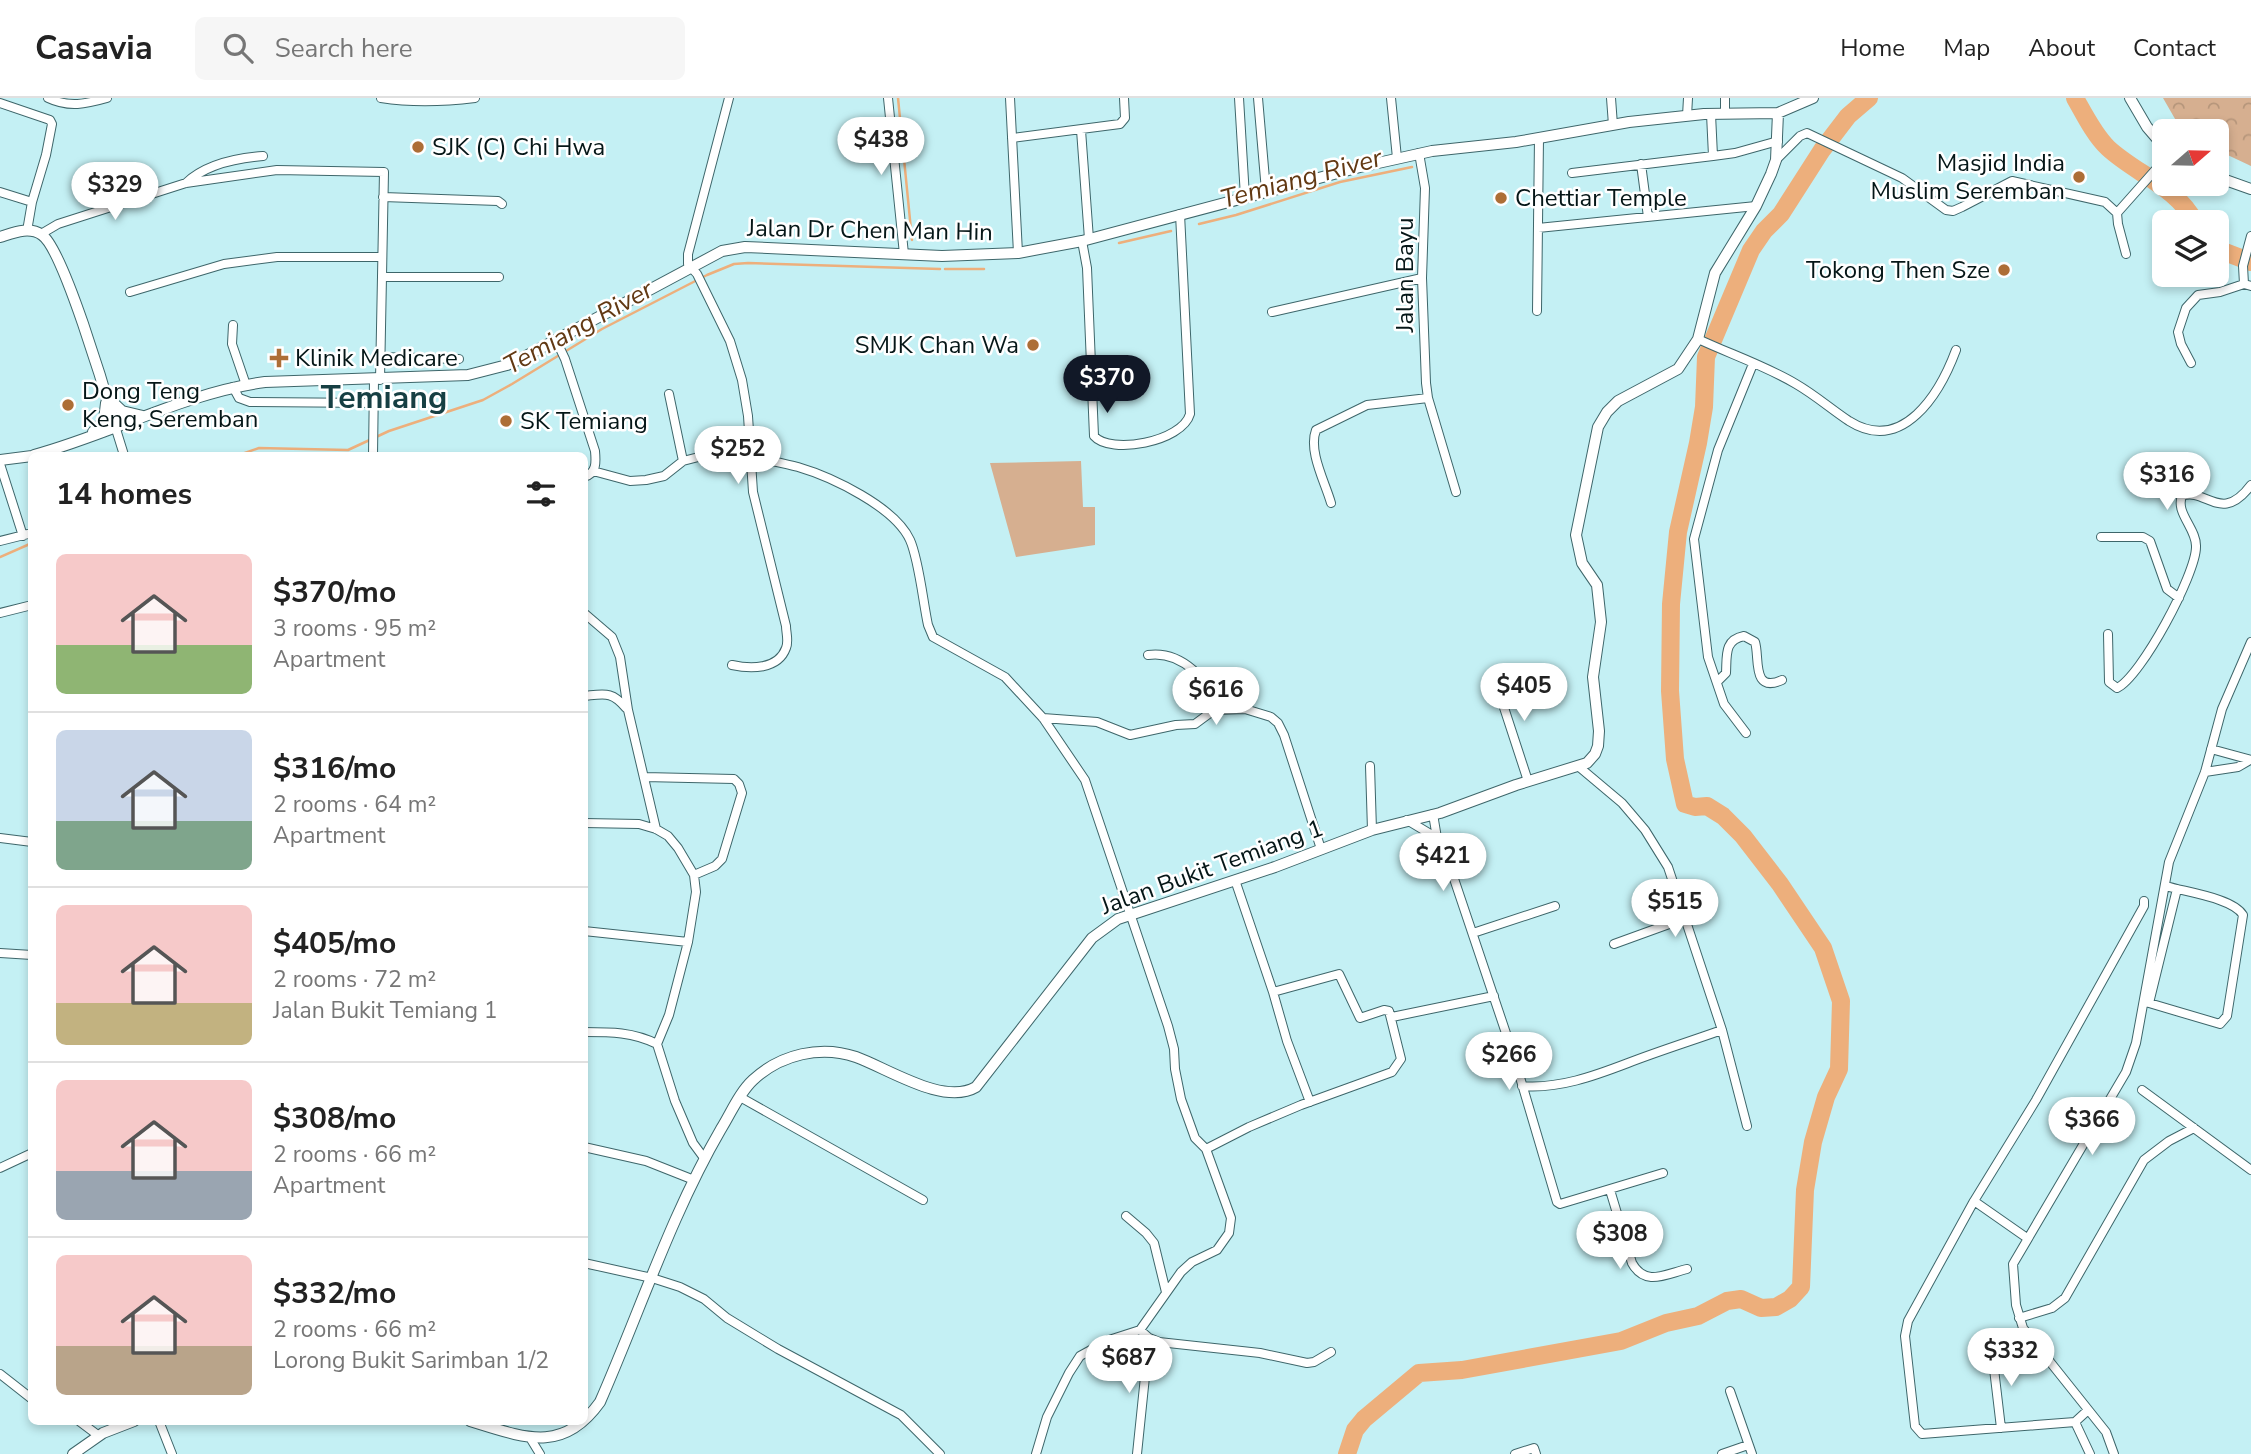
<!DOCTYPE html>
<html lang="en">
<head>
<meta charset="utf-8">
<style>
	:root { --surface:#fff; --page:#f6f6f6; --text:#222; --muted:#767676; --line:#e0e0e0; --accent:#111827 }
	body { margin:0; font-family:"Nunito Sans",sans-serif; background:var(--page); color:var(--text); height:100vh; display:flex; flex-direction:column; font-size:26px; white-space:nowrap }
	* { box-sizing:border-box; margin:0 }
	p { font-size:23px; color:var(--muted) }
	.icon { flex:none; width:38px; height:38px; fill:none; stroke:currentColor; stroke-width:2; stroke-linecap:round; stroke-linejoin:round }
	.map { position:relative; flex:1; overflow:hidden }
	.drawer { position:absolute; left:28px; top:354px; width:560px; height:973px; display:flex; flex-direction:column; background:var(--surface); border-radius:10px; box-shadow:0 4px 10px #0003 }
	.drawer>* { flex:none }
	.needle { width:46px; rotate:70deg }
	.buttons { position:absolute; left:2152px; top:21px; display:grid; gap:14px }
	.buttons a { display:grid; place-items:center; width:77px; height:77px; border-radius:10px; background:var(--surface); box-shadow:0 4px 10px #0003; font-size:35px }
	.price { position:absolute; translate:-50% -60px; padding:0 16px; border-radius:24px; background:#fff; color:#222; font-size:23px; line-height:46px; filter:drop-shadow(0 2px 4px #0008) }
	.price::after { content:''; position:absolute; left:50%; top:42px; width:21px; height:16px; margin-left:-10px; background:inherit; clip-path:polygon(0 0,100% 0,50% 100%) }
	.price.current { background:var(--accent); color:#fff }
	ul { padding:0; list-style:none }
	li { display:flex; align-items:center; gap:21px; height:175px; padding:0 28px }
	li+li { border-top:2px solid var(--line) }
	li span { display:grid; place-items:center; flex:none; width:196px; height:140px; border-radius:10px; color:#555 }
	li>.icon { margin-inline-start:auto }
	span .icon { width:84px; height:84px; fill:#fffc; stroke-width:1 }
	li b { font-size:30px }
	h2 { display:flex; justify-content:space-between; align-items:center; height:84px; padding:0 28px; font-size:30px }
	header { display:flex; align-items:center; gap:42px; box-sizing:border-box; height:98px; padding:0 35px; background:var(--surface); border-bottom:2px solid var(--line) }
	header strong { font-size:33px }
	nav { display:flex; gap:38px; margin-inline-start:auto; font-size:24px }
	.search { width:490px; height:63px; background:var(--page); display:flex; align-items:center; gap:18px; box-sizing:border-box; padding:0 24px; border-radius:10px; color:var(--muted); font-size:26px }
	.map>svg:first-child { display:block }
</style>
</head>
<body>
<header>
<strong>Casavia</strong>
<div class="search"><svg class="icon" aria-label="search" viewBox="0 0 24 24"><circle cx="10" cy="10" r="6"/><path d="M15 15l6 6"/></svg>Search here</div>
<nav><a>Home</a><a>Map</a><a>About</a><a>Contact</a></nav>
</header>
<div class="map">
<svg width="2251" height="1356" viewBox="0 0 2251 1356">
	<defs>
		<pattern id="forest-crowns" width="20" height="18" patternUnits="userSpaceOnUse" patternTransform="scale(1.75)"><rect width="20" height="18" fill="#d6af90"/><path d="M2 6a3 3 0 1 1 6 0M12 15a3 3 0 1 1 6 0" fill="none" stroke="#b6967b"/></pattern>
	</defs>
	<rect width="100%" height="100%" fill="#c4f0f4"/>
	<path fill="url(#forest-crowns)" d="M2163 0H2251V68L2217 52V33H2182Z"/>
	<path fill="#d6af90" d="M1081 363 1083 409H1095V447L1016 459 990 365Z"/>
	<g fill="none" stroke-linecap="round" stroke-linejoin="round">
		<path stroke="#edaf7c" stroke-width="2.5" d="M898 0 912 142
			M1199 126 1236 117 1340 84 1412 69
			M1119 145 1171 133
			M945 171H984
			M239 357 259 350 348 352 389 333 483 302 512 286 602 231 707 177 734 166 748 165 940 171
			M0 459 32 445"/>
		<path stroke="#edaf7c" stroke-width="18" d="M2075 0C2084 16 2095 38 2108 50 2136 76 2177 89 2195 124
			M2217 151 2251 164
			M1347 1356 1355 1332 1364 1321 1419 1275 1462 1272 1621 1243 1666 1225 1698 1218 1727 1203 1741 1201 1761 1210 1776 1209 1790 1201 1801 1189 1805 1092 1813 1044 1826 999 1839 971 1841 903 1823 850 1780 786 1743 738 1723 718 1707 708 1695 709 1685 706 1675 661 1670 593 1671 506 1678 434 1698 345 1704 309 1706 259 1751 152 1764 133 1781 116 1822 52 1848 18 1869 0"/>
		<defs>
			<path id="minor" d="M48 0C69 10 86 6 107 0
				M381 0C413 5 442 4 475 0
				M729 0 688 156V166L697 176 730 243 742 282 748 318 753 394 786 528C786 535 789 543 786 550 778 572 750 571 732 567
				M888 0 904 156
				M1010 0 1018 155
				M1239 0 1245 99
				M1258 0 1266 93
				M1391 0 1397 60
				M1611 0 1613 27
				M0 5 50 22 52 26 46 57 32 104 27 133
				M1725 16V0
				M1687 18 1688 0
				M1081 32 1089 141
				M1012 40 1120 26 1125 20 1124 0
				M1419 55 1425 90 1422 180 1426 285 1428 300 1456 394
				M1713 58 1735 55 1778 43
				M1776 62 1800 38 1807 35 1902 80 1946 112 1953 113 1962 109 2012 83 2105 104 2117 115
				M1641 66 1648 119
				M1572 75 1713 58 1711 16
				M186 85C206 66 237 60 263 58
				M0 94 32 104
				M383 99 498 103 502 106
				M1538 130 1756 108
				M41 136 58 126 186 85 277 72 384 74 380 282
				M2251 138 2243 168 2244 186 2251 188
				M1082 143 1087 170 1094 338C1110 357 1182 344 1190 316L1180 116
				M2126 156 2118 126 2117 115 2165 61
				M382 179H499
				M130 194 224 166 277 159H382
				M1537 213 1539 40
				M1272 214 1422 180
				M233 227 232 246 246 287
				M1698 241C1730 256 1766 268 1796 286 1815 297 1831 311 1849 323 1903 357 1940 295 1956 252
				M556 242 565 261 595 353C596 364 597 375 584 379
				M380 259 459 261
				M2191 265 2181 246 2178 234 2186 210 2198 197 2220 194 2244 186
				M233 289 239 300 250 304 374 305
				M669 296 683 363
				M115 328 124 357
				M373 357 374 282
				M750 358C766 362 783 365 798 369 832 379 895 409 910 442 919 462 923 504 928 527L933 539 1005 579 1043 620 1085 682 1168 928 1174 951 1175 971 1181 1001 1195 1040 1206 1051 1231 1120 1229 1135 1217 1152 1192 1164 1181 1174 1140 1232 1109 1242 1080 1258 1069 1275 1047 1319 1036 1356
				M0 366 23 438
				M593 373 630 383 646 382 664 378 683 363 749 346
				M1331 405C1325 384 1308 353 1316 332L1367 307 1428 300
				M2101 439H2143L2150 443 2167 491 2179 500
				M0 443 32 435
				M0 515 32 507
				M584 515 612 539 620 559 628 612 656 731
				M2108 536 2109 584 2117 590C2141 579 2196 476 2196 449 2197 431 2175 415 2182 398 2206 389 2221 427 2251 387
				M1148 557C1184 552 1207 584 1224 611
				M1493 576 1528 683
				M1717 584 1726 575C1727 557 1724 542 1744 538L1755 544C1760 559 1751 596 1782 582
				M584 598C605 596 612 593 626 610
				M1043 620 1097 624 1130 637 1176 627 1195 626 1214 612 1245 611 1271 619 1278 625 1284 637 1321 751
				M1746 635 1724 606 1708 559 1694 441 1718 352 1753 266
				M2211 651 2251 662
				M1370 668 1372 732
				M1578 668 1622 705 1645 732 1668 769 1722 932 1747 1028
				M2205 674 2238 669 2250 662
				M644 679 734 681 739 686 742 695 722 761 715 768 694 777
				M1433 716 1437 740
				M1407 722 1437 740 1445 754 1514 959 1557 1104 1560 1106 1663 1075
				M584 725 639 726 656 731 668 738 678 750 694 777 696 794 688 844 669 917 657 946 675 1003 693 1045 704 1060
				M0 740 32 744
				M1235 782 1273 894 1287 943 1310 1004
				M2166 788C2185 794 2233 800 2243 817L2227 918 2220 926 2149 905 2177 791
				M584 833 688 844
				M1473 835 1555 808
				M1614 846 1683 821
				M0 855 32 857
				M1392 919 1494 898
				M584 934C611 934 633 934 657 946
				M1522 988C1559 991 1594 978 1628 965 1659 953 1691 943 1722 932
				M2142 992 2251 1072
				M740 999 923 1102
				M584 1049 646 1063 694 1082
				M1206 1051 1249 1029 1301 1007 1392 974 1401 961 1389 913 1384 912 1360 920 1339 876 1273 894
				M0 1070 32 1055
				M1610 1092 1632 1165C1645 1189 1666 1176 1687 1171
				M1974 1103 2027 1140
				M1126 1118 1146 1135 1154 1145 1166 1194
				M584 1165 652 1180 680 1189 704 1201 727 1220 778 1251 901 1317 940 1356
				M2019 1220 2052 1210 2065 1200 2144 1062 2169 1043 2194 1030
				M1140 1232 1149 1240 1159 1244 1260 1255 1307 1265 1314 1264 1331 1254
				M1992 1254 2001 1330
				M0 1276 32 1301
				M1730 1293 1752 1356
				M2087 1313 2075 1324 1922 1336 1915 1328 1905 1238 1908 1223 1974 1103 2036 1002 2144 808V803
				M79 1323 99 1338
				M159 1323 172 1356
				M2075 1324 2090 1356
				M532 1343 540 1356
				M1137 1356 1149 1240
				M1515 1356 1534 1350 1536 1356
				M1722 1356 1748 1347
				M2114 1356 2106 1334 2023 1230 2016 1207 2013 1166 2126 974 2136 945 2169 764 2205 674 2222 611 2251 544"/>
			<path id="tertiary" d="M2130 0 2147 29 2165 50
				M2217 79 2251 91
				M0 139C13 135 29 128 42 137 63 151 106 296 115 328
				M108 300 122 313 143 318
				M93 334 104 322 106 305
				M34 357C112 336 184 295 265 284L468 277 507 267 524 259 722 153 745 149 942 158 1018 155 1082 143 1360 69 1432 53 1516 44 1629 24 1704 16 1778 15 1813 0
				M0 362 32 358
				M470 1323C525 1340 563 1356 600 1304 640 1213 671 1117 721 1031 731 1015 739 995 753 982 781 956 821 947 856 959 889 971 944 1008 976 989L1092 840 1118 821 1275 769 1372 732 1440 715 1516 687 1587 665 1595 656 1598 648 1599 633 1593 579 1601 524 1597 487 1582 465 1576 437 1598 329 1607 314 1618 303 1678 271 1698 241 1715 175 1756 108 1771 76 1776 62 1778 15
				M73 1356 103 1335 134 1323"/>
		</defs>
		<use href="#minor" stroke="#3e666a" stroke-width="10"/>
		<use href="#tertiary" stroke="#3e666a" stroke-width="12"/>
		<use href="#minor" stroke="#fff" stroke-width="8"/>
		<use href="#tertiary" stroke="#fff" stroke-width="10"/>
	</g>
	<g fill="#ad6e36" stroke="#fff" stroke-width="2.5">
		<circle cx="418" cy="49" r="7"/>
		<circle cx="2079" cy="79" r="7"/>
		<circle cx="1501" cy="100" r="7"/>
		<circle cx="2004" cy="172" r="7"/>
		<circle cx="1033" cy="247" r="7"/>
		<path d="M275.5 249.5h7v7h7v7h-7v7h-7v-7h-7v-7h7z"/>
		<circle cx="68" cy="307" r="7"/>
		<circle cx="506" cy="323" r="7"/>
	</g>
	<g text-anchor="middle" stroke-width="5" stroke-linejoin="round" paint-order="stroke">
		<g font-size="24" fill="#051617" stroke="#fff" text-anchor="start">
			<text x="432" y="57">SJK (C) Chi Hwa</text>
			<text x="2065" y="73" text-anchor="end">Masjid India<tspan x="2065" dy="28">Muslim Seremban</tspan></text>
			<text x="1515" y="108">Chettiar Temple</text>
			<text x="1990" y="180" text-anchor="end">Tokong Then Sze</text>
			<text x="1019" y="255" text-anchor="end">SMJK Chan Wa</text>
			<text x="295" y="268">Klinik Medicare</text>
			<text x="82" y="301">Dong Teng<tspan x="82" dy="28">Keng, Seremban</tspan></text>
			<text x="520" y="331">SK Temiang</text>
		</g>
		<g font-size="24" fill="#051617" stroke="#fff">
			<text transform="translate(870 132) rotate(1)" y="8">Jalan Dr Chen Man Hin</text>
			<text transform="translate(1405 177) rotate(-90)" y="8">Jalan Bayu</text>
			<text transform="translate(1212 769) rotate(-20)" y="8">Jalan Bukit Temiang 1</text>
		</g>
		<g font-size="26" font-style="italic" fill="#623913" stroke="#fff">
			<text transform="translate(1301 80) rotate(-15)" y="9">Temiang River</text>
			<text transform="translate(578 229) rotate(-29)" y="9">Temiang River</text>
		</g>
		<g font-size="32" font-weight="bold" fill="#163f43" stroke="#fff">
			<text x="384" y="310">Temiang</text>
		</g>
	</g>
</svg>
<div class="buttons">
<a><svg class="needle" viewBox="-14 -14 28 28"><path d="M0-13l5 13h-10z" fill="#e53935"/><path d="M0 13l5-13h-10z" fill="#767676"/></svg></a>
<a><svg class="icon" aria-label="layers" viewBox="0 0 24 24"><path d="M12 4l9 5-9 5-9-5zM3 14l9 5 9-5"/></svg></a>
</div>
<b class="price" style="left:881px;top:79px">$438</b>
<b class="price" style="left:115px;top:124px">$329</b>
<b class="price current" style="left:1107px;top:317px">$370</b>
<b class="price" style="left:738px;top:388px">$252</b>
<b class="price" style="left:2167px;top:414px">$316</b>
<b class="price" style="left:1524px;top:625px">$405</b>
<b class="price" style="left:1216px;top:629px">$616</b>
<b class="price" style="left:1443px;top:795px">$421</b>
<b class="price" style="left:1675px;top:841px">$515</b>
<b class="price" style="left:1509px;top:994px">$266</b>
<b class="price" style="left:2092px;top:1059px">$366</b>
<b class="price" style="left:1620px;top:1173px">$308</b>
<b class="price" style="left:2011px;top:1290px">$332</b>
<b class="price" style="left:1129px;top:1297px">$687</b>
<section class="drawer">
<h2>14 homes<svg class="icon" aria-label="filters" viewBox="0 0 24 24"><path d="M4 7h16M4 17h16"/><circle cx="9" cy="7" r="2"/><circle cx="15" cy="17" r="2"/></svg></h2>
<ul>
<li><span style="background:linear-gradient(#f6c9c9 65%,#8fb573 0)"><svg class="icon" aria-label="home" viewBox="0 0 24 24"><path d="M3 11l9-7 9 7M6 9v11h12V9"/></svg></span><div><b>$370/mo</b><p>3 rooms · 95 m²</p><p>Apartment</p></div></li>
<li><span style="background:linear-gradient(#c9d6e8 65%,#7fa58c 0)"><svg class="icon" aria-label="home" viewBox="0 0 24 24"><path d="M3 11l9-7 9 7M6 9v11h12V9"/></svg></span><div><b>$316/mo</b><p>2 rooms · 64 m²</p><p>Apartment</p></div></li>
<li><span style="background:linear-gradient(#f6c9c9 70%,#c2b280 0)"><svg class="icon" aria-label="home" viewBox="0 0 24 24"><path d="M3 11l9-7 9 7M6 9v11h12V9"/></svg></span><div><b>$405/mo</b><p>2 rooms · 72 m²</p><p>Jalan Bukit Temiang 1</p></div></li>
<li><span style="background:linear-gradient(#f6c9c9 65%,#9aa5b1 0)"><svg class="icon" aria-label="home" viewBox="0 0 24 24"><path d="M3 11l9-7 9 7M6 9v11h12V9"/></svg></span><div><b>$308/mo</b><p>2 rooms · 66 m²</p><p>Apartment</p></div></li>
<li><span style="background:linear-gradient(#f6c9c9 65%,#b9a48a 0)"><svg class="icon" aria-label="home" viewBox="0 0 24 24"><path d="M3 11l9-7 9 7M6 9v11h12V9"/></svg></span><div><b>$332/mo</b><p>2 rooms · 66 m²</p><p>Lorong Bukit Sarimban 1/2</p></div></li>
</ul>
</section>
</div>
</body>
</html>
